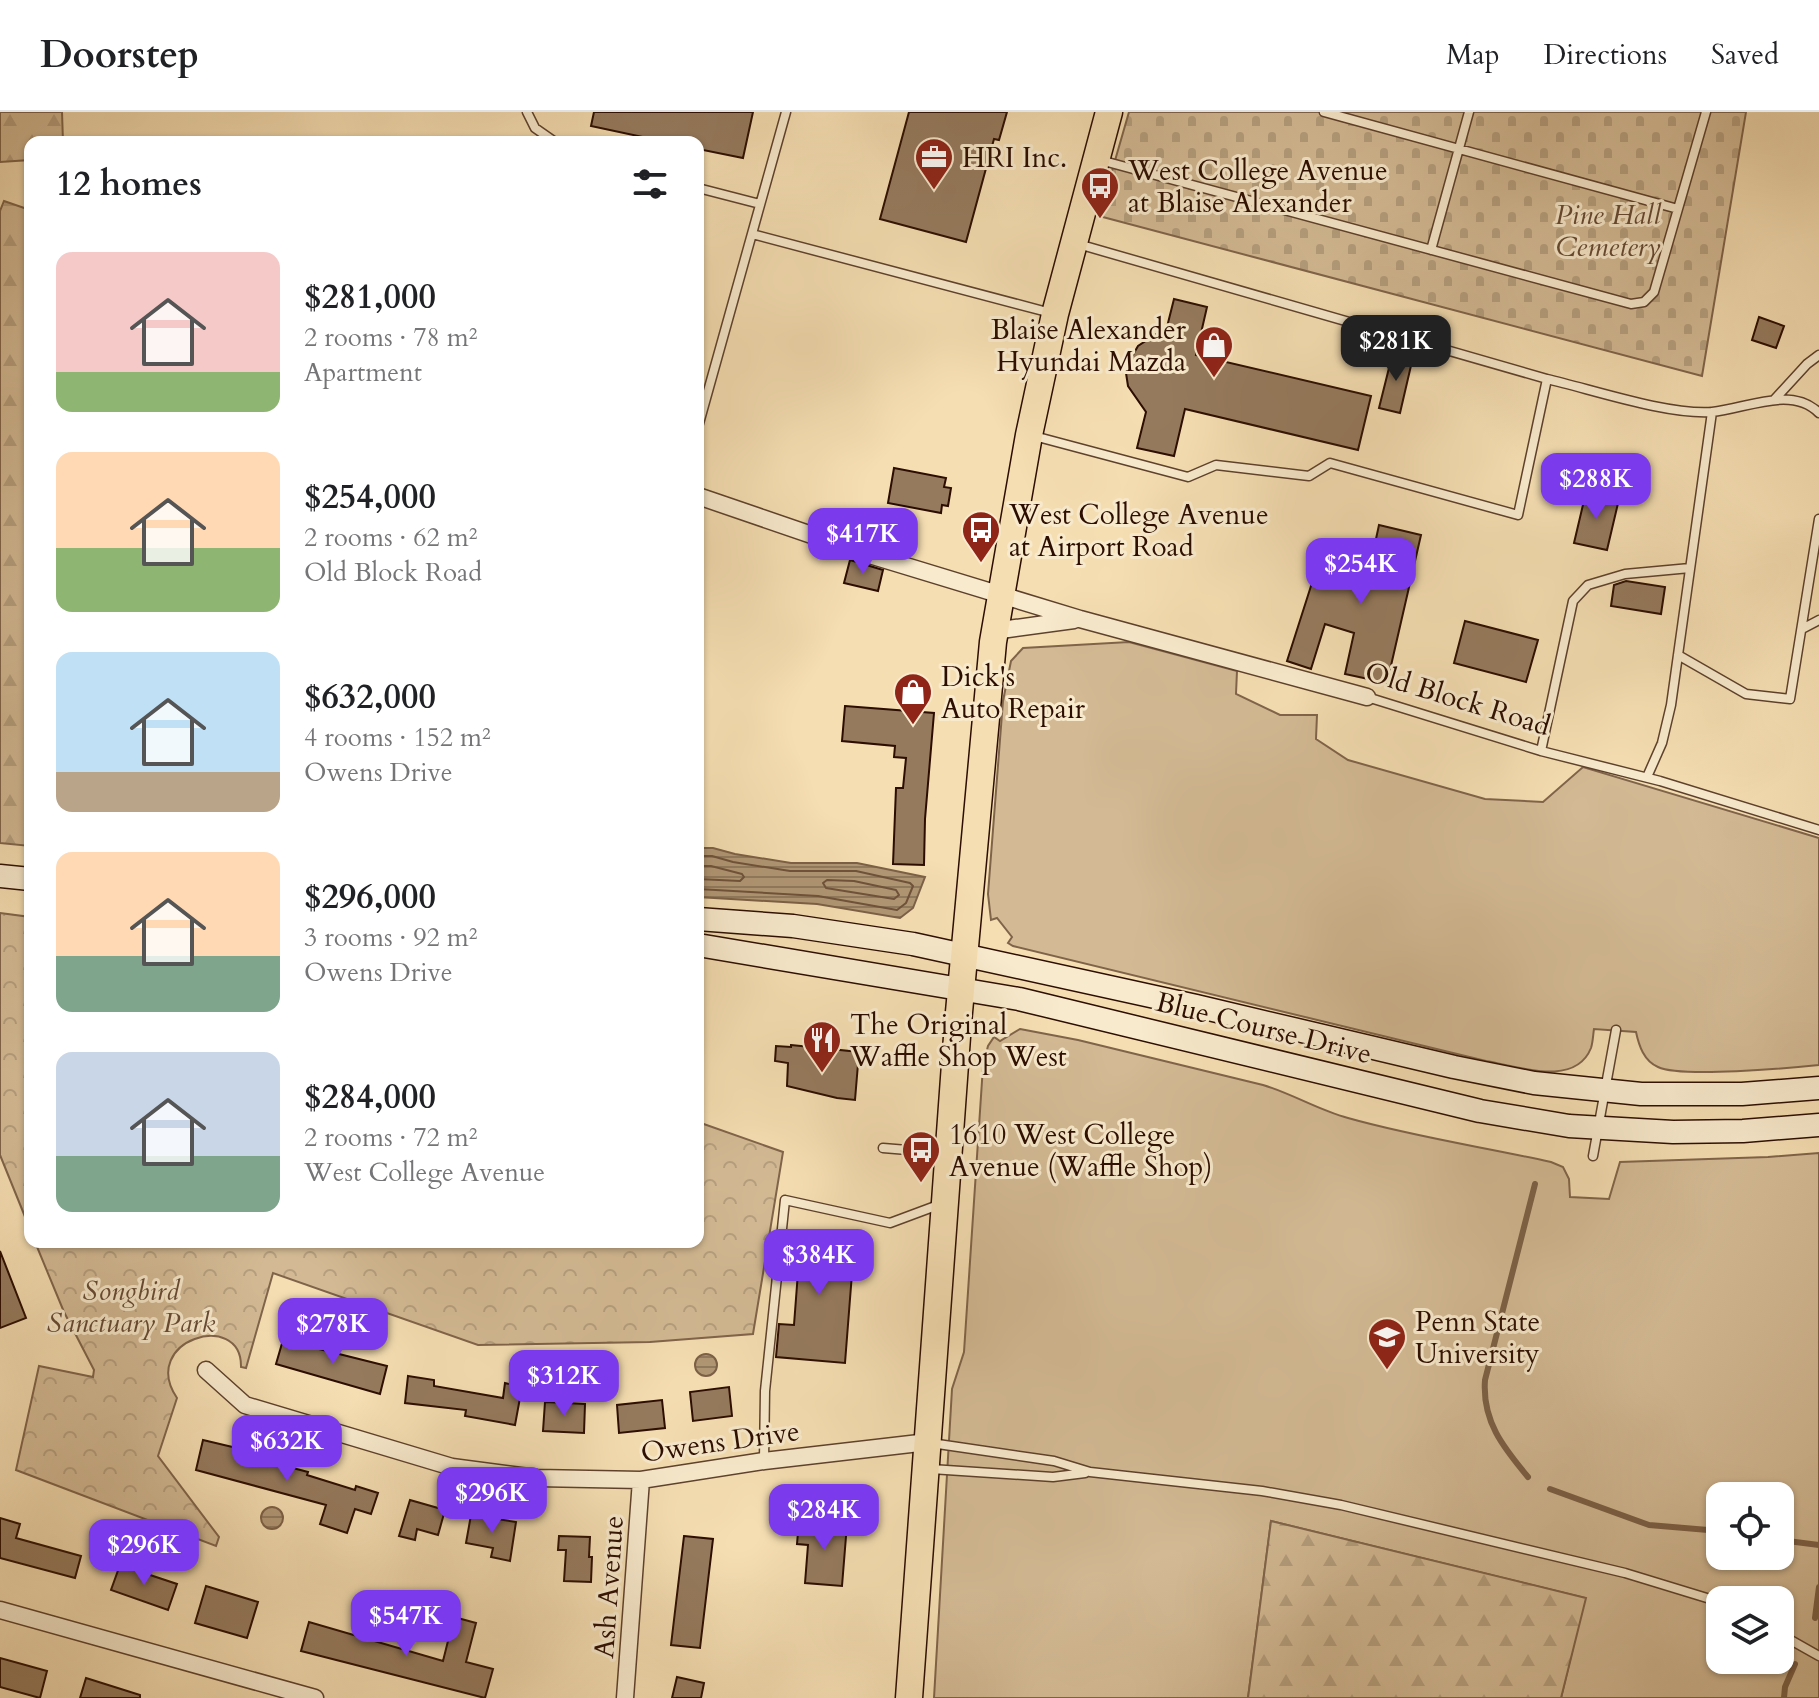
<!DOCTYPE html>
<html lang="en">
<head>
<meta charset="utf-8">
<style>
	:root { --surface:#fff; --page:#f6f6f6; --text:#202124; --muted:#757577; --line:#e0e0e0; --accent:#7c3aed }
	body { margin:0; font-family:Cardo,serif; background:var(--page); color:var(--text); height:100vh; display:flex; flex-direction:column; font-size:30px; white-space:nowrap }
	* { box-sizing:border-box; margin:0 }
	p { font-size:26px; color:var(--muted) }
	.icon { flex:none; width:44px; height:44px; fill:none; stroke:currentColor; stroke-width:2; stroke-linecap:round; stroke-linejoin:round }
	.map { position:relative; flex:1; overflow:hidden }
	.details { position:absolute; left:24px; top:24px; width:680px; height:1112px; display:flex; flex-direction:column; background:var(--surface); border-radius:16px; box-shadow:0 2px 6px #0004 }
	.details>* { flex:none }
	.buttons { position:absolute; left:1706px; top:1370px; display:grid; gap:16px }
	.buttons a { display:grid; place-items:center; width:88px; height:88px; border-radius:16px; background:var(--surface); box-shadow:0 2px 6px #0004; font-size:40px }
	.price { position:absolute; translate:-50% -68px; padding:0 18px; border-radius:16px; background:var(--accent); color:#fff; font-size:26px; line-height:52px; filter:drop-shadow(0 2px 4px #0008) }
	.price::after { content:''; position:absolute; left:50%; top:48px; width:24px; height:18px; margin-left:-12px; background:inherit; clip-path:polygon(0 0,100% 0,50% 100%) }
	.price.on { background:#222; color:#fff }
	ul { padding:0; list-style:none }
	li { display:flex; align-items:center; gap:24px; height:200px; padding:0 32px }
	li span { display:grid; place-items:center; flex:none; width:224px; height:160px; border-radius:16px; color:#555 }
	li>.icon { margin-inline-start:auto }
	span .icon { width:96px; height:96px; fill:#fffc; stroke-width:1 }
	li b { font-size:34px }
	h2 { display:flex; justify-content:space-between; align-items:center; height:96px; padding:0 32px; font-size:34px }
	header { display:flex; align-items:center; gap:48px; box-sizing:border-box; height:112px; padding:0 40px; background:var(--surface); border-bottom:2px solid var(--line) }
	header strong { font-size:38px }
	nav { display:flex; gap:44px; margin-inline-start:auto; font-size:28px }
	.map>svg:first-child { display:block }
</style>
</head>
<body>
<header>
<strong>Doorstep</strong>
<nav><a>Map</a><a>Directions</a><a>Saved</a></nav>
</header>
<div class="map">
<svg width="1819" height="1586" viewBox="0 0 1819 1586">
	<defs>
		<pattern id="forest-firs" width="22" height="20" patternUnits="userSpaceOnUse" patternTransform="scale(2)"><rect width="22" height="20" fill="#d3ba94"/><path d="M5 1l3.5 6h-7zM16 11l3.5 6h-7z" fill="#b59f7e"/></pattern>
		<pattern id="cemetery-stones" width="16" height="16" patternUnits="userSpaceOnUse" patternTransform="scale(2)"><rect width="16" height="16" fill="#d3ba94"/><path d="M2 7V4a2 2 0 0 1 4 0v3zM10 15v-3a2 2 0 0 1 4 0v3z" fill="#b59f7e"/></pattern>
		<pattern id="park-crowns" width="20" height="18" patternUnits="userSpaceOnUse" patternTransform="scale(2)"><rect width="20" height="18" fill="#d3ba94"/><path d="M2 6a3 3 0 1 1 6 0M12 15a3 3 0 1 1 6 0" fill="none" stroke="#b59f7e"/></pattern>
		<pattern id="water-rules" width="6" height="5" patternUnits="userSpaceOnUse" patternTransform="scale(2)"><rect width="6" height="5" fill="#b19775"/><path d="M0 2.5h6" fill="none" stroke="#907a5e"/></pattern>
	</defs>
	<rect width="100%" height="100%" fill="#f5deb2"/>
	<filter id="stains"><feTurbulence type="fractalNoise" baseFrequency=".0025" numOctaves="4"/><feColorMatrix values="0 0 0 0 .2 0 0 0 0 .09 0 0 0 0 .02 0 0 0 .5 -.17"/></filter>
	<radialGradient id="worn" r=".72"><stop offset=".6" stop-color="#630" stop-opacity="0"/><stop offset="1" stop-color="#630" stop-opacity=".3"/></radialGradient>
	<path fill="#d3ba94" stroke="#80644a" stroke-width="2" fill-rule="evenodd" d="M1129 530 1237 559 1236 582 1280 603H1317L1316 627 1348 648 1485 687 1543 690 1583 655 1819 726V953C1790 956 1681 966 1658 955 1644 949 1639 934 1636 920L1594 917C1593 923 1593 930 1591 936 1575 976 1517 954 1486 949L1013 834 1008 831 1012 825 997 806 991 808 988 782 1003 589 1011 549 1023 536Z
		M1020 917 1078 928 1263 973C1293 982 1318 998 1348 1006 1415 1025 1484 1035 1551 1050L1563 1055 1569 1067 1570 1085 1609 1087 1620 1050 1768 1045 1819 1041V1586H1561L1585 1486 1271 1409 1248 1586H934L952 1277 964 1240 983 954 988 934 994 925 1000 929ZM1720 1384H1780V1444H1720ZM1720 1488H1780V1548H1720Z"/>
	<path fill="url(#forest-firs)" stroke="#80644a" stroke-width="2" d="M0 0H62L63 30H30V48L0 50Z
		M4 89 30 98V734L0 731V99Z
		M1271 1409 1586 1486 1561 1586H1248Z"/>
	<path fill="url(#cemetery-stones)" stroke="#80644a" stroke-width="2" d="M1129 0H1746L1702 264 1099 104Z"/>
	<path fill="url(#park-crowns)" stroke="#80644a" stroke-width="2" d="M0 801 30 805V1117L0 1043Z
		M698 1010 783 1040 753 1222 650 1230 478 1233 273 1161 246 1256 241 1255C242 1197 138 1228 177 1286L158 1344 219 1425 216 1434 16 1358 39 1254 93 1265 94 1258 64 1200 35 1130H698Z"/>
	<path fill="url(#water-rules)" stroke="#7c6046" stroke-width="2" d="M698 736H713L735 742 791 751H857L925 765 913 796 900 806 817 792 698 785Z
		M695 1253a11 11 0 1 1 22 0a11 11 0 1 1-22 0Z
		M261 1406a11 11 0 1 1 22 0a11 11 0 1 1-22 0Z"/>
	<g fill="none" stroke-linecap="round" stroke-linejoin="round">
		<path stroke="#6e523a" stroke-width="2" d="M698 744H712L733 750 790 759H856L910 771 913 774 906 791 897 798 818 784 698 777
			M698 754H711L742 762 744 765 740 769 698 767
			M827 768 854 769 896 778 899 783 894 787 826 776 823 771Z"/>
		<path stroke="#7c6046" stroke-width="6" d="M1528 1365C1503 1335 1482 1309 1485 1268L1535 1072
			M1550 1377 1649 1413 1720 1419
			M1780 1428 1819 1433
			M1815 1506 1819 1475
			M1784 1586 1785 1575 1795 1552"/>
	</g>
	<path fill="#957a5d" stroke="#2c0d00" stroke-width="2" d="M594 0H753L743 46 698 37V30H666L591 14Z
		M909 0H1007L999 28 994 27 966 130 880 107Z
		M1174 187 1207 195 1196 243 1371 284 1358 338 1185 297 1174 344 1137 336 1146 300 1128 274 1126 261 1130 248 1138 234 1158 221 1166 219Z
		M1759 205 1784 214 1776 236 1752 228Z
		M1393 240 1413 245 1400 301 1379 296Z
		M894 356 946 366 944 375 951 376 948 394 942 393 941 401 888 391Z
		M1586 380 1619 387 1607 438 1574 431Z
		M1379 413 1421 423 1387 571 1345 562 1354 521 1325 512 1311 557 1287 549 1319 449 1368 464Z
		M850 448 883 458 878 479 844 471Z
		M1626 469 1665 475 1661 502 1611 494 1614 473Z
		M1465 509 1538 528 1526 570 1454 551Z
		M845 594 934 601 925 707 924 753 893 752 896 676H903L906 646 894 645 895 634 842 629Z
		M791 933 859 940 855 988 837 986 787 974 788 951 775 949 776 934 791 935Z
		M789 1118 855 1123 845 1251 776 1245 779 1212 794 1213 798 1160 786 1159Z
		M0 1139 26 1206 0 1216Z
		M283 1228 387 1254 380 1282 276 1252Z
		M408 1264 434 1268V1274L503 1286 505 1271 522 1275 515 1313 465 1304 466 1298 405 1291Z
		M729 1275 732 1304 693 1309 690 1280Z
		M662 1288 665 1316 619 1321 617 1293Z
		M545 1290 585 1292 584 1321 543 1319Z
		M203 1328 241 1337 240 1342 308 1360 307 1363 355 1378 356 1374 378 1381 371 1402 355 1397 347 1421 320 1412 326 1393 196 1358Z
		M410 1388 445 1398 438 1423 417 1417 415 1428 399 1424Z
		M471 1403 516 1410 510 1449 491 1445 493 1436 466 1431Z
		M0 1406 20 1412 16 1426 81 1444 75 1466 0 1446Z
		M799 1409 847 1412 842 1474 805 1471 808 1433 797 1432Z
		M559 1424 590 1425 589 1445H592L591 1470 564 1469 566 1438H558Z
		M684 1424 713 1427 700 1536 671 1533Z
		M120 1453 177 1472 168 1498 111 1478Z
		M206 1474 258 1490 247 1526 195 1511Z
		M454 1505 476 1511 466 1550 493 1557 485 1586 301 1539 309 1510 443 1549Z
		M0 1546 47 1559 40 1586 0 1575Z
		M677 1565 704 1571 701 1586H672Z
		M86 1566 140 1583V1586H80Z"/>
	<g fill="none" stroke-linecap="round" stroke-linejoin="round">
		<defs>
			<path id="service" d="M527 0 535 16 555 30
				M1324 0 1678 97
				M1100 48 1631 192 1644 190 1654 180 1706 0
				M698 76 760 92
				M752 122 1051 201
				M1431 138 1469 0
				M1547 267C1594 278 1667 303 1712 300 1746 297 1791 273 1819 301
				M1774 288 1807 252 1819 243
				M698 315 786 0
				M1034 324 1188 365 1216 353 1309 364 1330 351 1518 403 1547 267 1078 132
				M1802 517 1819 508
				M1678 543 1746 582 1790 587 1819 407
				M1367 585 1541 639 1660 669 1819 718
				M1541 639 1573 489 1588 473 1625 462 1690 456
				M1647 665 1662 631 1671 593 1712 300
				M883 1036 944 1041
				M1593 1044 1616 918
				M931 1331 1054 1349 1090 1360 1262 1379 1341 1393 1625 1461 1720 1490
				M764 1348 765 1279 785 1088 890 1111 941 1092
				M931 1357 1053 1365 1085 1361
				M1780 1522 1819 1544"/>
			<path id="minor" d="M698 384 873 444 1080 507 1367 585
				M994 519 1074 508
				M206 1258 245 1293 452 1355 537 1366 641 1368 764 1349 928 1330
				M0 1498 315 1586
				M625 1586 641 1368"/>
			<path id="secondary" d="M0 764 30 767
				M698 807 793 814 913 832 1196 894 1454 955 1534 971 1641 982H1742L1819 976
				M698 833 1019 887 1480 999 1569 1014 1673 1020 1743 1019 1819 1013"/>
			<path id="primary" d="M909 1586 958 911 993 530 1029 323 1055 202 1109 0"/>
		</defs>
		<use href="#service" stroke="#5e412c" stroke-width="11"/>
		<use href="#minor" stroke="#5e412c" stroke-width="19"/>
		<use href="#secondary" stroke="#2c0d00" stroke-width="25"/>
		<use href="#primary" stroke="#2c0d00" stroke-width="29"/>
		<use href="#service" stroke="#f8eacd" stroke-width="8"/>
		<use href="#minor" stroke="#f8eacd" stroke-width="16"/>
		<use href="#secondary" stroke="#f8eacd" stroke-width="22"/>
		<use href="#primary" stroke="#f5deb2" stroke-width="26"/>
	</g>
	<defs>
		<symbol id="office-pin" viewBox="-11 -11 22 30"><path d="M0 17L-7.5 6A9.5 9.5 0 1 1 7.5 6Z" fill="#8f2418" stroke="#f8eacd"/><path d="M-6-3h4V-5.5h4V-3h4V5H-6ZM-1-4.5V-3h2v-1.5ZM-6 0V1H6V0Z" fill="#fff"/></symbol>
		<symbol id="bus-pin" viewBox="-11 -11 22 30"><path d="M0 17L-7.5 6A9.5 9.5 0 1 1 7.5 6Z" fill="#8f2418" stroke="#f8eacd"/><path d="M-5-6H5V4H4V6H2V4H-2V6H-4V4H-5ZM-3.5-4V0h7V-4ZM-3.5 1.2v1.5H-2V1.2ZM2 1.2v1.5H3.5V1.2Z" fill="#fff"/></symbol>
		<symbol id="shop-pin" viewBox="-11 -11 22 30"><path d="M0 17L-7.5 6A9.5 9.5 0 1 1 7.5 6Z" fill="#8f2418" stroke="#f8eacd"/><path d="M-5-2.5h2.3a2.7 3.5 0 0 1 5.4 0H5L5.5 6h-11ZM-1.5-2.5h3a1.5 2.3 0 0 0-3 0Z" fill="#fff"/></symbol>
		<symbol id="restaurant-pin" viewBox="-11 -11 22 30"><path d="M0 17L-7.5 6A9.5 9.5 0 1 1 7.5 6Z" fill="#8f2418" stroke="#f8eacd"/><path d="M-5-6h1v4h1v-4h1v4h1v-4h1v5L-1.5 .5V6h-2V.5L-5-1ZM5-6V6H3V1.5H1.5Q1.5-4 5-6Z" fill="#fff"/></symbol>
		<symbol id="university-pin" viewBox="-11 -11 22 30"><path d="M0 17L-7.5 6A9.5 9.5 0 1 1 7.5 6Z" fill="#8f2418" stroke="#f8eacd"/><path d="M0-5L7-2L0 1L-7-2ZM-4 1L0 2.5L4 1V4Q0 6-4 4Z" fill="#fff"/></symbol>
	</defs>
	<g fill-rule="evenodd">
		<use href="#office-pin" x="912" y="23" width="44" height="60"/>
		<use href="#bus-pin" x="1078" y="52" width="44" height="60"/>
		<use href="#shop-pin" x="1192" y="211" width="44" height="60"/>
		<use href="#bus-pin" x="959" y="396" width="44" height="60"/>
		<use href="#shop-pin" x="891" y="558" width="44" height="60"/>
		<use href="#restaurant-pin" x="800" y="906" width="44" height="60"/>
		<use href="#bus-pin" x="899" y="1016" width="44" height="60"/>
		<use href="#university-pin" x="1365" y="1203" width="44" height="60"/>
	</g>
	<g text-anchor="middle" stroke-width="6" stroke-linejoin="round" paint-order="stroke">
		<g font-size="28" fill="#2c0d00" stroke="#f8eacd" text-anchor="start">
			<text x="962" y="55">HRI Inc.</text>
			<text x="1128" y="68">West College Avenue<tspan x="1128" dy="32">at Blaise Alexander</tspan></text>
			<text x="1186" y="227" text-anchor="end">Blaise Alexander<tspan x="1186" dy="32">Hyundai Mazda</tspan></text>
			<text x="1009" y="412">West College Avenue<tspan x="1009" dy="32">at Airport Road</tspan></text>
			<text x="941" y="574">Dick's<tspan x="941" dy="32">Auto Repair</tspan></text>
			<text x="850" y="922">The Original<tspan x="850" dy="32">Waffle Shop West</tspan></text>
			<text x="949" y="1032">1610 West College<tspan x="949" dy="32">Avenue (Waffle Shop)</tspan></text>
			<text x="1415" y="1219">Penn State<tspan x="1415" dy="32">University</tspan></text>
		</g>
		<g font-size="28" font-style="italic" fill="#664a34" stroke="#f8eacd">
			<text x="1608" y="112">Pine Hall<tspan x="1608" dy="32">Cemetery</tspan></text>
			<text x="131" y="1188">Songbird<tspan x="131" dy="32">Sanctuary Park</tspan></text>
		</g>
		<g font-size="28" fill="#2c0d00" stroke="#f8eacd">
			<text transform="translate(1458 586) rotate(17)" y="10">Old Block Road</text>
			<text transform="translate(1264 915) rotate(14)" y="10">Blue Course Drive</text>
			<text transform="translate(720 1329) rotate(-8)" y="10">Owens Drive</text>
			<text transform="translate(608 1475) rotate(-86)" y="10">Ash Avenue</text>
		</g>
	</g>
	<rect width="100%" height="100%" filter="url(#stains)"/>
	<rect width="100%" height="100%" fill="url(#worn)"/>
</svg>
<div class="buttons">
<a><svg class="icon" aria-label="locate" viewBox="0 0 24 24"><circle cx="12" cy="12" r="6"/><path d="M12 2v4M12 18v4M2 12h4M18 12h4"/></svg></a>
<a><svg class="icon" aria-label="layers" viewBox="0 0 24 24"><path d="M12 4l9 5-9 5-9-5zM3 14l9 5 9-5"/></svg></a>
</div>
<b class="price on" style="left:1396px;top:271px">$281K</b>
<b class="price" style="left:1596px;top:409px">$288K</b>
<b class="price" style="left:863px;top:464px">$417K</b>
<b class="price" style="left:1361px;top:494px">$254K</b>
<b class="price" style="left:819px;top:1185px">$384K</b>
<b class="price" style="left:333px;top:1254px">$278K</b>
<b class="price" style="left:564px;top:1306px">$312K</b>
<b class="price" style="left:287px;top:1371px">$632K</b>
<b class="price" style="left:492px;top:1423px">$296K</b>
<b class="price" style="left:824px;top:1440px">$284K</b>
<b class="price" style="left:144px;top:1475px">$296K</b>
<b class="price" style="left:406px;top:1546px">$547K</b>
<section class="details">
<h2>12 homes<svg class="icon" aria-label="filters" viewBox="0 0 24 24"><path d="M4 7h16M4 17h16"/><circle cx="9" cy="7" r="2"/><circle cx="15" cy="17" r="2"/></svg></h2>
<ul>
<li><span style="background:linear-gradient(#f6c9c9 75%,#8fb573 0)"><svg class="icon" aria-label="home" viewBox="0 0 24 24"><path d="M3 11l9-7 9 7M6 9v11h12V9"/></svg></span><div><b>$281,000</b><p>2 rooms · 78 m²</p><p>Apartment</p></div></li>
<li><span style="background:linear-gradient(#ffd9b3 60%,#8fb573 0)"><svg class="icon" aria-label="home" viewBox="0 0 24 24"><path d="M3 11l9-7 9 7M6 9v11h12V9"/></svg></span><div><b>$254,000</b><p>2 rooms · 62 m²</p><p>Old Block Road</p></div></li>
<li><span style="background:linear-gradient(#bfe0f5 75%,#b9a48a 0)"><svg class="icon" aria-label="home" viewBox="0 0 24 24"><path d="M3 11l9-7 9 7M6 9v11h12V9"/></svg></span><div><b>$632,000</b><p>4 rooms · 152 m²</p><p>Owens Drive</p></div></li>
<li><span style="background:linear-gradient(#ffd9b3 65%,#7fa58c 0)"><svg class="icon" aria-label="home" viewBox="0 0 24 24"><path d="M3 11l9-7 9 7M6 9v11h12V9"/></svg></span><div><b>$296,000</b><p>3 rooms · 92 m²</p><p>Owens Drive</p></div></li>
<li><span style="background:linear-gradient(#c9d6e8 65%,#7fa58c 0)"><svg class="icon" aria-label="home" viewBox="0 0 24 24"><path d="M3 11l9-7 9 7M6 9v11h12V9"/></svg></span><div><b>$284,000</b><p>2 rooms · 72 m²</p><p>West College Avenue</p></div></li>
</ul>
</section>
</div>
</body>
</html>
